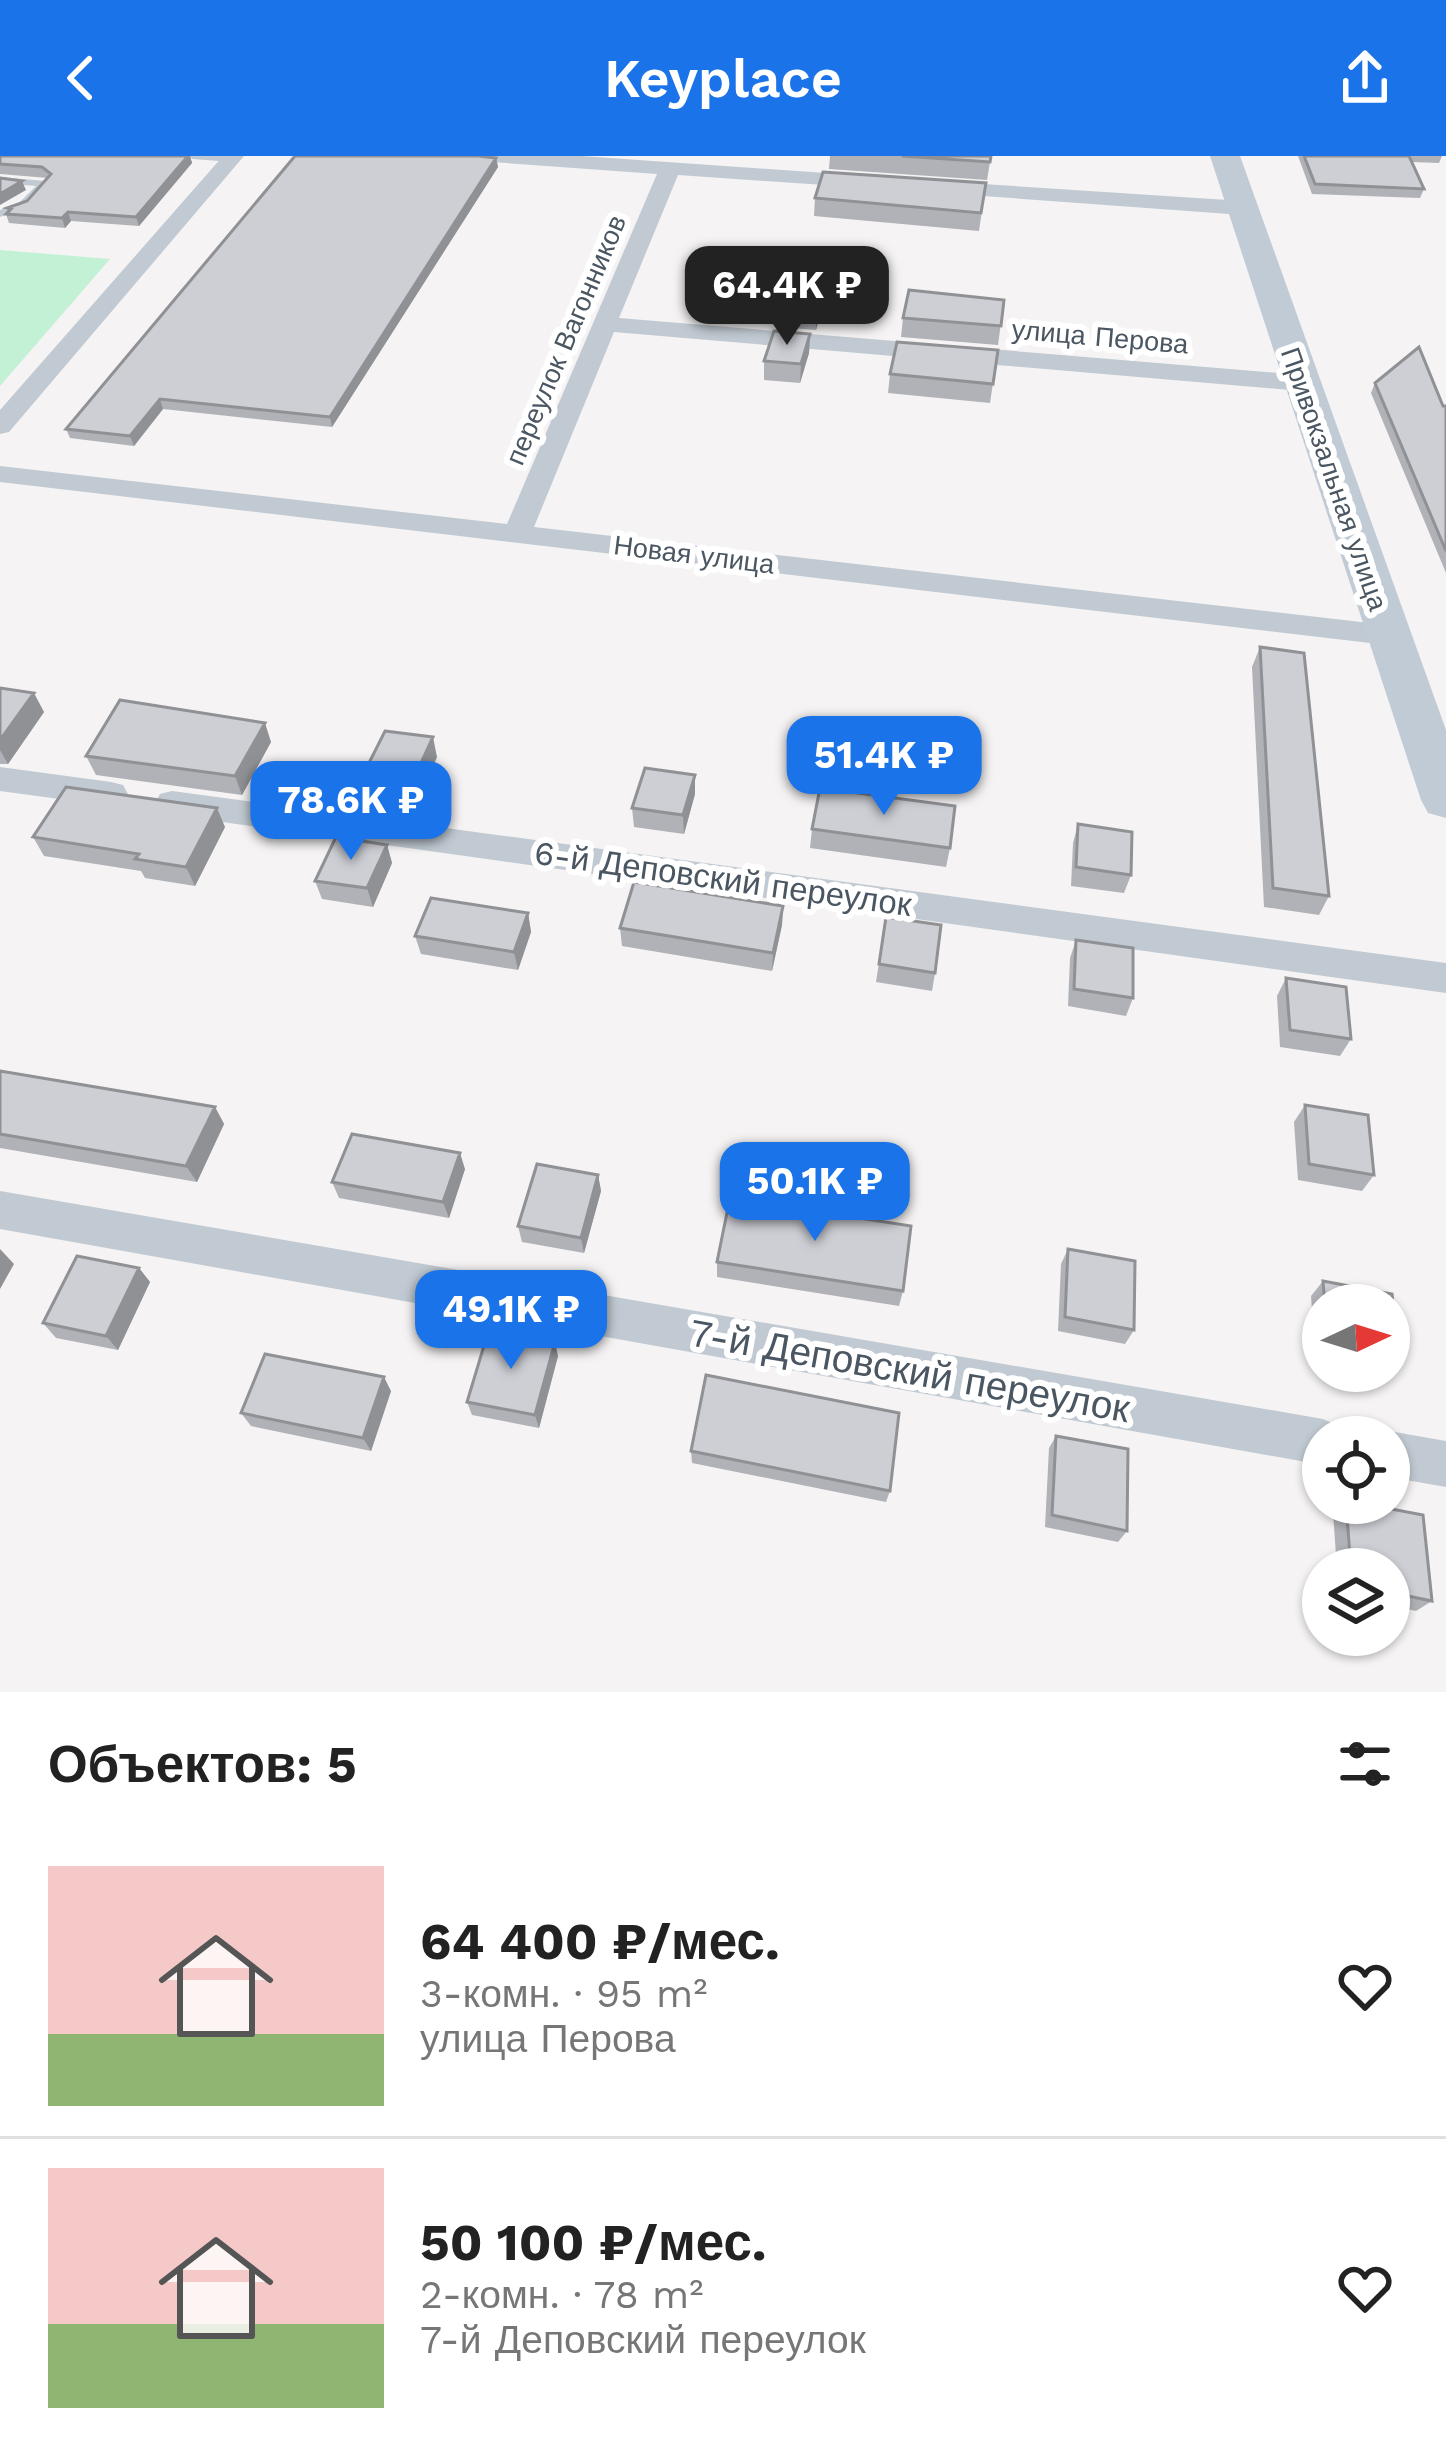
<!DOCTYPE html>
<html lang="ru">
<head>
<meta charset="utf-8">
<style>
	:root { --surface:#fff; --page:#f6f6f6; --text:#222; --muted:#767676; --line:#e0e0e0; --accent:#1a73e8 }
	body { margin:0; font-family:"Work Sans",sans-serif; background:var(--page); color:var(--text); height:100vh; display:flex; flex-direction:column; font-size:45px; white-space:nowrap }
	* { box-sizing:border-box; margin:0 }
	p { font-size:39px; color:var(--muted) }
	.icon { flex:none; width:66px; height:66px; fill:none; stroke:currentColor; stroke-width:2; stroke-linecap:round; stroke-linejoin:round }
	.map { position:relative; height:1536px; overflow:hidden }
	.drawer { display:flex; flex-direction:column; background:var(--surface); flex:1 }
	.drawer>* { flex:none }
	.needle { width:78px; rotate:86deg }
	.buttons { position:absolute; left:1302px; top:1128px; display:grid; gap:24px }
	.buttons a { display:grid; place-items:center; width:108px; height:108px; border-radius:50%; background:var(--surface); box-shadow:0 3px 9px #0004; font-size:60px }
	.price { position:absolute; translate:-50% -102px; padding:0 27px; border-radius:24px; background:var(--accent); color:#fff; font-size:39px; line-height:78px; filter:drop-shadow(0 3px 6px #0008) }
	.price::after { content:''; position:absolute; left:50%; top:72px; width:36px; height:27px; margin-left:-18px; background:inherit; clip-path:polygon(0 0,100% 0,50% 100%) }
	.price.on { background:#222; color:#fff }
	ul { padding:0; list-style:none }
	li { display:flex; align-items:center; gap:36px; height:300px; padding:0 48px }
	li+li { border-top:3px solid var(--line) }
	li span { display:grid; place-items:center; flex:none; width:336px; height:240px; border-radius:0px; color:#555 }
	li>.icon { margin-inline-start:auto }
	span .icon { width:144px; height:144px; fill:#fffc; stroke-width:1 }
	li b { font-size:51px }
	h2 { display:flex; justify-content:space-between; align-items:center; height:144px; padding:0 48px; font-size:51px }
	header { display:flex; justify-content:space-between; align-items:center; height:156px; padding:0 48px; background:var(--accent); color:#fff; font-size:54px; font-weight:600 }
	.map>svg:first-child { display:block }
</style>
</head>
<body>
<header><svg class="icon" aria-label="back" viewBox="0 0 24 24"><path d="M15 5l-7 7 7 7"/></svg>Keyplace<svg class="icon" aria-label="share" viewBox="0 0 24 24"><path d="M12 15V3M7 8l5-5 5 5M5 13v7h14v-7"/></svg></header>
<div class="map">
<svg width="1446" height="1536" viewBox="0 0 1446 1536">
	<rect width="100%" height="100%" fill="#f5f3f3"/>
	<path fill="#c3f1d5" d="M0 94 110 103 0 230Z"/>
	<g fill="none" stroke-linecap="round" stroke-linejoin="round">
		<path fill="#c1cad2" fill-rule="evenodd" d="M188 0H231L236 3 231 6 193 3Z
			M0 21 45 25 50 28 27 51 0 61V54L19 47 36 30 0 27Z"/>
		<path fill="#c1cad2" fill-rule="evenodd" d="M223 0H244L9 276 0 278V254Z
			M481 0H581L868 20 879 26 868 32 678 19 619 162 1302 219 1315 227 1302 235 614 176 534 371 1387 469 1402 479 1387 489 0 326V310L507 368 657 18 491 6Z
			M936 25 1243 45 1254 52 1243 59 928 36V26Z
			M0 611 111 626 123 629 128 638 123 647 111 650 0 635Z
			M172 635 1446 807V837L172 659 160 656 155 647 160 638Z
			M0 1035 1323 1263 1339 1270 1344 1281H1323V1309L0 1073Z
			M1389 1275 1446 1285V1331L1389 1321V1281H1374Z"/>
		<path fill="#c1cbd6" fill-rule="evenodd" d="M1210 0H1240L1446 574V662L1428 657 1421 644Z"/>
	</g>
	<path fill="#b0b2b7" d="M0 0H190L192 7 139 70 71 65 65 72 9 67 6 58 8 55 7 52 27 45 48 22 0 18Z
		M830 0H991L987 24 829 13Z
		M1298 0H1442L1439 7 1412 6 1424 33 1420 42 1312 38Z
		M496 2 498 11 332 271 163 253 134 290 70 282 66 273Z
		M986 27 979 75 814 60 815 42Z
		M1004 144 998 189 901 181 903 162Z
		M824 146 816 174 780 171 781 152Z
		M810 178 809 197 800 227 764 224V205Z
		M998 194 990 247 888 237 890 218Z
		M1375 227 1446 250V417L1371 237Z
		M1260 491 1329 740 1319 759 1264 751 1252 511Z
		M0 532 44 556 8 608H0Z
		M271 586 242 639 96 619 86 600Z
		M437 601 420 639 372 632 366 613Z
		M695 638 684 678 634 671 632 652Z
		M1078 668 1131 719 1124 737 1071 730 1073 687Z
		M225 671 195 730 145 722 141 715 44 700 33 681Z
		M812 673 950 692 946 711 810 692Z
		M387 689 392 707 373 751 322 743 315 725Z
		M783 750 782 769 772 815 622 790 620 772Z
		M528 757 531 776 518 814 421 798 415 780Z
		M886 761 935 817 932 835 876 826Z
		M1076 784 1133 842 1126 860 1068 850 1070 802Z
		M1286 822 1351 883 1340 900 1280 891 1277 840Z
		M0 915 215 951 224 968 197 1026 0 992Z
		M1305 949 1374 1019 1362 1035 1298 1024 1294 966Z
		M465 1013 449 1062 339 1042 332 1026Z
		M598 1019 601 1035 584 1097 522 1086 518 1070Z
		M1068 1093 1134 1174 1125 1188 1058 1175 1061 1108Z
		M717 1106 903 1135 899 1150 717 1121Z
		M139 1112 150 1126 118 1194 56 1182 43 1167Z
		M1323 1125 1392 1138 1400 1208 1386 1222 1349 1215H1389V1149H1323V1210L1316 1209 1311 1140Z
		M558 1200 539 1272 472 1259 467 1246Z
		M391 1235 371 1295 251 1270 241 1257Z
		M1056 1280 1127 1375 1118 1386 1045 1371 1049 1292Z
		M691 1295 890 1335 886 1346 692 1307Z
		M1343 1347H1360L1432 1445 1416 1455 1389 1449V1413H1337L1333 1356Z"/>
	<path fill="#909195" d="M188 0H190L192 7 139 70 136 61Z
		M496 2 498 11 332 271 330 261Z
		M22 25 26 34 0 49V38Z
		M68 56 71 65 65 72 62 62Z
		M825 127 824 146 816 174 817 155Z
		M810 178 809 197 800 227 801 208Z
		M160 243 163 253 134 290 130 280Z
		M34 537 44 556 8 608 0 594V584Z
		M265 567 271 586 242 639 235 620Z
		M433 581 437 601 420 639 415 620Z
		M695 619V638L684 678 683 659Z
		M217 652 225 671 195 730 186 711Z
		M387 689 392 707 373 751 367 732Z
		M783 750 782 769 772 815 773 797Z
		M528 757 531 776 518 814 514 796Z
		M215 951 224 968 197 1026 186 1010Z
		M460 997 465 1013 449 1062 443 1046Z
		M598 1019 601 1035 584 1097 581 1082Z
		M0 1093 14 1108 0 1133Z
		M139 1112 150 1126 118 1194 106 1180Z
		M555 1186 558 1200 539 1272 535 1259Z
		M384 1221 391 1235 371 1295 363 1282Z"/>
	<path fill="#cdcfd5" stroke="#909195" stroke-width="3" d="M0 0H188L136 61 68 56 62 62 6 58 11 53 7 52 27 45 51 18 42 11 0 8Z
		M295 0H478L496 2 330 261 160 243 130 280 66 273Z
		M902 0H991L990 6Z
		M1304 0H1409L1424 33 1315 28Z
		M823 16 986 27 981 57 815 42Z
		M0 22 22 25 0 38Z
		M790 123 825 127 817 155 781 152Z
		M909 134 1004 144 1001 170 903 162Z
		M774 175 810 178 801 208 764 205Z
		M897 186 998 194 993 228 890 218Z
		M1419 191 1443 250H1446V395L1375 227Z
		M1260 491 1304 497 1329 740 1273 732Z
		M0 532 34 537 0 584Z
		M120 544 265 567 235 620 86 600Z
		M385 575 433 581 415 620 366 613Z
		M645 612 695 619 683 659 632 652Z
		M66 631 217 652 186 711 135 703 139 698 33 681Z
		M820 632 955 650 950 692 812 673Z
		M1078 668 1132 676 1131 719 1076 711Z
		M336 681 387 689 367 732 315 725Z
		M634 726 783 750 773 797 620 772Z
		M431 742 528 757 514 796 415 780Z
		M886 761 941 769 935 817 879 808Z
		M1076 784 1133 792V842L1074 833Z
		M1286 822 1346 831 1351 883 1290 874Z
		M0 915 215 951 186 1010 0 978Z
		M1305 949 1368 959 1374 1019 1309 1008Z
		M352 978 460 997 443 1046 332 1026Z
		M537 1008 598 1019 581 1082 518 1070Z
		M730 1042 911 1070 903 1135 717 1106Z
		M1068 1093 1135 1105 1134 1174 1065 1161Z
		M77 1100 139 1112 106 1180 43 1167Z
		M1323 1125 1392 1138 1400 1208 1389 1206V1149H1325Z
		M489 1173 555 1186 535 1259 467 1246Z
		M265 1198 384 1221 363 1282 241 1257Z
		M706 1219 899 1257 890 1335 691 1295Z
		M1056 1280 1128 1293 1127 1375 1052 1359Z
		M1346 1347H1360L1423 1359 1432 1445 1389 1436V1413H1351Z"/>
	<g text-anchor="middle" stroke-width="12" stroke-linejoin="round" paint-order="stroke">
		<g font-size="27" fill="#4a5661" stroke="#fff">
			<text transform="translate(1100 181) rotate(5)" y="9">улица Перова</text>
			<text transform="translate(566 184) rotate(-67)" y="9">переулок Вагонников</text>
			<text transform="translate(1334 323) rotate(71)" y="9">Привокзальная улица</text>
			<text transform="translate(694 399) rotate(7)" y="9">Новая улица</text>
		</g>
		<g font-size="33" fill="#4a5661" stroke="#fff">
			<text transform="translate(723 722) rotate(8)" y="12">6-й Деповский переулок</text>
		</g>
		<g font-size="39" fill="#4a5661" stroke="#fff">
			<text transform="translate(910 1214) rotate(10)" y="14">7-й Деповский переулок</text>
		</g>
	</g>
</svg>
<div class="buttons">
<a><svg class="needle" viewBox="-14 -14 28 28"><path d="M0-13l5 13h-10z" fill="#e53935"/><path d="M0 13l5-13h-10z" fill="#767676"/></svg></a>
<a><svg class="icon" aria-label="locate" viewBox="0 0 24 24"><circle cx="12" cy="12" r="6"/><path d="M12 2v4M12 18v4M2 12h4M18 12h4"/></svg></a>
<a><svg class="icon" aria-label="layers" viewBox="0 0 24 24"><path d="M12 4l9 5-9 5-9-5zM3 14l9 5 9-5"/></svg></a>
</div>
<b class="price on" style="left:787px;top:192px">64.4K ₽</b>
<b class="price" style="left:884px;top:662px">51.4K ₽</b>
<b class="price" style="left:351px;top:707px">78.6K ₽</b>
<b class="price" style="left:815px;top:1088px">50.1K ₽</b>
<b class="price" style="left:511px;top:1216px">49.1K ₽</b>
</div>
<section class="drawer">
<h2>Объектов: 5<svg class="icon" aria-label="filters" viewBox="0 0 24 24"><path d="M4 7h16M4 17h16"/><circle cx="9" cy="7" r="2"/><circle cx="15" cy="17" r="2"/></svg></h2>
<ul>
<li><span style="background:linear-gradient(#f6c9c9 70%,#8fb573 0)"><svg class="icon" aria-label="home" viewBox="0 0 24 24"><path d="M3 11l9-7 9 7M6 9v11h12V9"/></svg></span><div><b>64 400 ₽/мес.</b><p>3-комн. · 95 m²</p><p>улица Перова</p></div><svg class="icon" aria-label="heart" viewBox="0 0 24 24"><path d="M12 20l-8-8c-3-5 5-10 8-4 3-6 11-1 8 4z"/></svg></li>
<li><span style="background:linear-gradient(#f6c9c9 65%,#8fb573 0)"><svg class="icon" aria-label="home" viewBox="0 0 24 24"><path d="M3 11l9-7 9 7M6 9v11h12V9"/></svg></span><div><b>50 100 ₽/мес.</b><p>2-комн. · 78 m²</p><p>7-й Деповский переулок</p></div><svg class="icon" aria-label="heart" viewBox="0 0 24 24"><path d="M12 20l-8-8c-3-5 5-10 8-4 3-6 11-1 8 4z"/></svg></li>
</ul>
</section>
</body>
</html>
